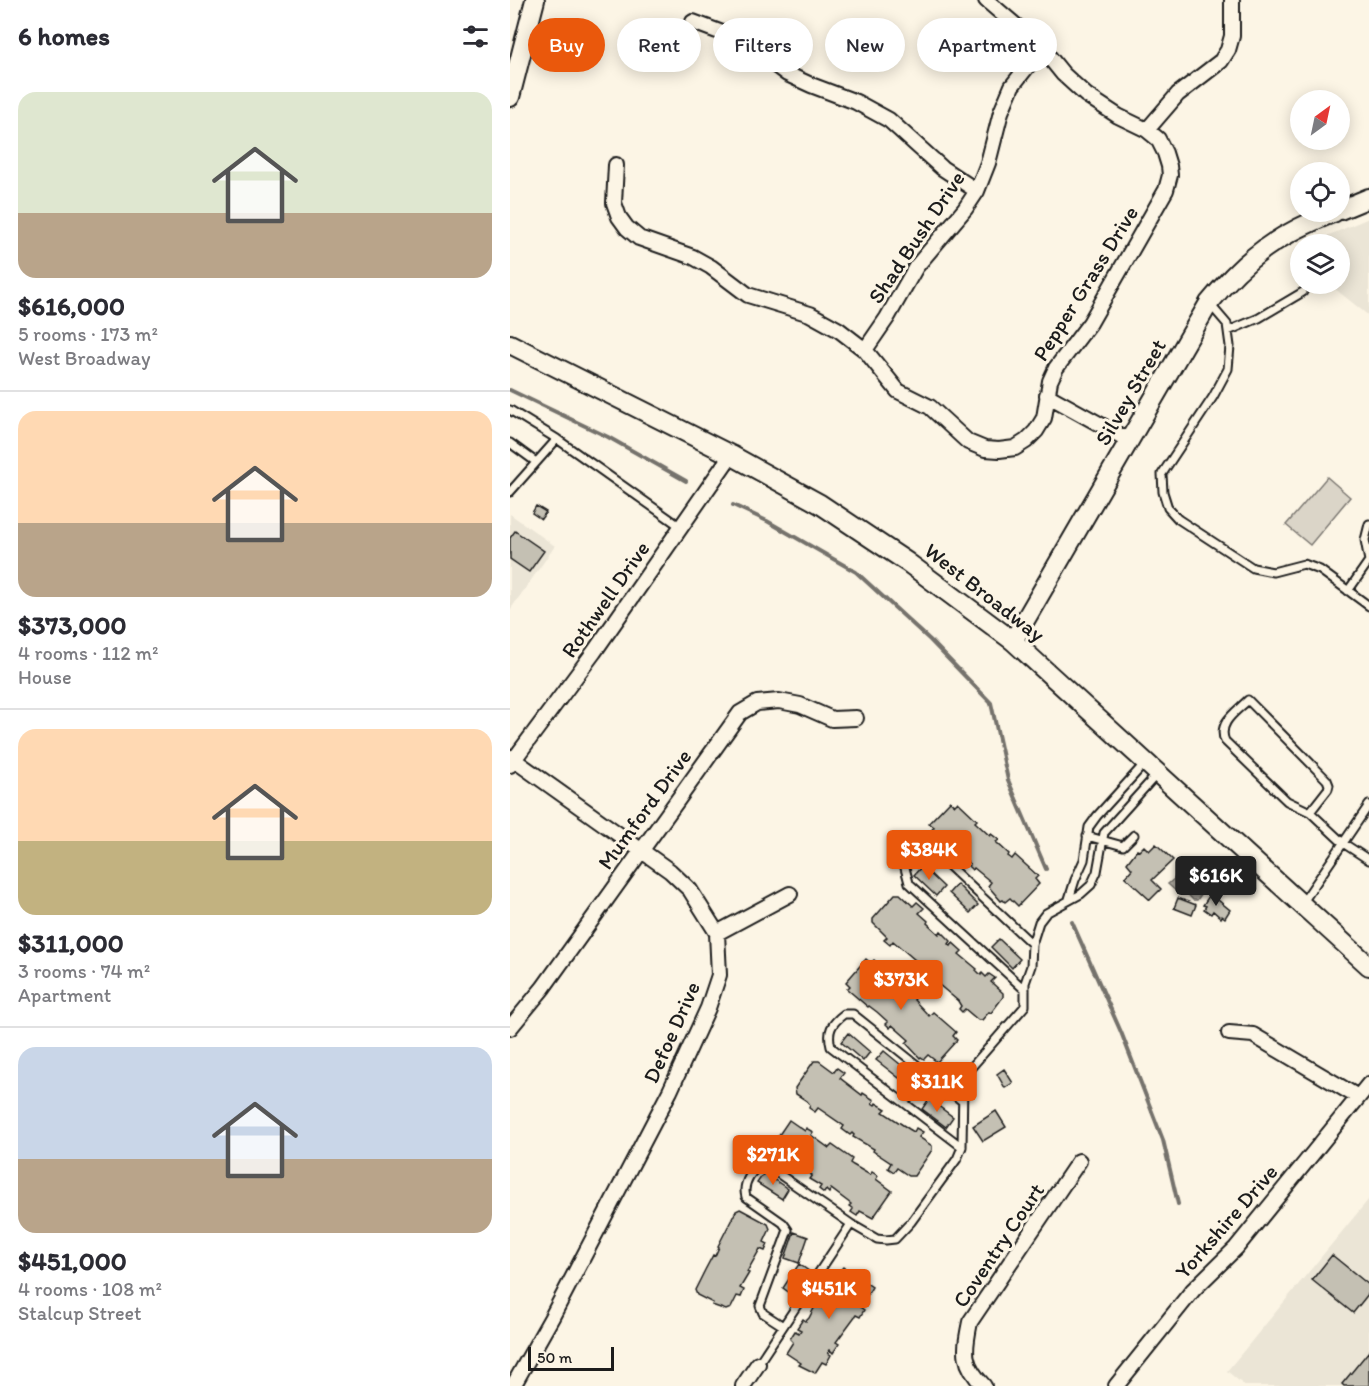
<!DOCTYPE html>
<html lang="en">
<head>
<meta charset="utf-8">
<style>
	:root { --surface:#fff; --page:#f7f7f7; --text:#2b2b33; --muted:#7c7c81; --line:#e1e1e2; --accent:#ea580c }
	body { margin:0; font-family:Itim,sans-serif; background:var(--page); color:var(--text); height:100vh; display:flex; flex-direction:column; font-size:22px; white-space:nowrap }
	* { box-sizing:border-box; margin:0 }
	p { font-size:20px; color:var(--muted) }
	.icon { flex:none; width:33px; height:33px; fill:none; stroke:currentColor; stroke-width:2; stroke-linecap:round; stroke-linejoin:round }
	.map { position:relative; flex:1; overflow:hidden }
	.details { display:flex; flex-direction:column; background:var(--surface); width:510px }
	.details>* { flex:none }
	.banner { position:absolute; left:18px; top:18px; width:570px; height:54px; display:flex; gap:12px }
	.needle { width:39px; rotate:33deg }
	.fabs { position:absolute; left:780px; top:90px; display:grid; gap:12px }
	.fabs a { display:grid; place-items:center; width:60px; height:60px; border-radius:50%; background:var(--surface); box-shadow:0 3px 15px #0003; font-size:30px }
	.scale { position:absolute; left:18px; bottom:15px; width:86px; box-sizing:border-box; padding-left:6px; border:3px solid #1c1c1c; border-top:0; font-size:16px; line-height:21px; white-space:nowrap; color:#1c1c1c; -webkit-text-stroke:4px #fcf5e5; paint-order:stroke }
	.price { position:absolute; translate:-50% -51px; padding:0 14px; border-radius:6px; background:var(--accent); color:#fff; font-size:20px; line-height:39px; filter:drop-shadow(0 2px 3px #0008) }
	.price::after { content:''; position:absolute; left:50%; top:36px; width:18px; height:14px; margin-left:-9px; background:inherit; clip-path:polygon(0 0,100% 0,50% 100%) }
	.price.selected { background:#222; color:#fff }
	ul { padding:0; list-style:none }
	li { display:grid; align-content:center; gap:12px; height:318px; padding:0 18px }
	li+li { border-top:2px solid var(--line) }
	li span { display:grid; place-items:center; height:186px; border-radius:18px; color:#555 }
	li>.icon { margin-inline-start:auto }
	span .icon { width:108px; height:108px; fill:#fffc; stroke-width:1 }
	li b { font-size:26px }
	h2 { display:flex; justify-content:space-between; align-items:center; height:72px; padding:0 18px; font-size:26px }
	.tag { padding:0 21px; border-radius:27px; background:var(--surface); box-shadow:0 3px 15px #0003; font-size:21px; line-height:54px }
	.tag.selected { background:var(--accent); color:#fff }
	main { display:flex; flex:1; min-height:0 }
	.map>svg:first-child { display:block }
</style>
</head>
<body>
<main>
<section class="details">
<h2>6 homes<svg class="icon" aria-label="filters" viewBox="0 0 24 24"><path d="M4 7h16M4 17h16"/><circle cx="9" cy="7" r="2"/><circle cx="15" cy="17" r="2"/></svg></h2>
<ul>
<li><span style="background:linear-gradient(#dfe7d0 65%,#b9a48a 0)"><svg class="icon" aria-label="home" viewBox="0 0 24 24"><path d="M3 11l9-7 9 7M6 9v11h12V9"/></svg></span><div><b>$616,000</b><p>5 rooms · 173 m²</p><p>West Broadway</p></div></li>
<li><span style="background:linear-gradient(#ffd9b3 60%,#b9a48a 0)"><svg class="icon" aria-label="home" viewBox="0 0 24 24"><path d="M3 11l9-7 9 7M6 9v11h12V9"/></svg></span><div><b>$373,000</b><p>4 rooms · 112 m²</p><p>House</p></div></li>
<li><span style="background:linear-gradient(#ffd9b3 60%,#c2b280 0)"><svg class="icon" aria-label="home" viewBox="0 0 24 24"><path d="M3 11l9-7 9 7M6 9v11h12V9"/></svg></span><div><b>$311,000</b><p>3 rooms · 74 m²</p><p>Apartment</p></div></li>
<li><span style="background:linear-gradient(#c9d6e8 60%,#b9a48a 0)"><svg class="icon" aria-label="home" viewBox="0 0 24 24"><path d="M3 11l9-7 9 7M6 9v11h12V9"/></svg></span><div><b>$451,000</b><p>4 rooms · 108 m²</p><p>Stalcup Street</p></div></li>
</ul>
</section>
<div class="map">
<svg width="859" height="1386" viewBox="0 0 859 1386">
	<rect width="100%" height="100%" fill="#fcf5e5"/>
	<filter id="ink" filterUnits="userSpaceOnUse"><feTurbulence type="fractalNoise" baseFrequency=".0167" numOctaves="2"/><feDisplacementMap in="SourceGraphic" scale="12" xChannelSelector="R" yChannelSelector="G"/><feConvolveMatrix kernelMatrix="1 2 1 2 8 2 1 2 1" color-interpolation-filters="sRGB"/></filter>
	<g filter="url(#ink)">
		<path fill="#ebe5d6" d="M859 218V316L819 284H830V244H798Z
			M0 514 45 546 0 610Z
			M859 1199V1386H735L717 1371Z"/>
		<path fill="#dbd5c8" stroke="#7c7872" stroke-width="1.5" d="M817 477 840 497 800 545 776 525Z"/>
		<path fill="#b0aba1" stroke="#75726c" stroke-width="1.5" d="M671 870 692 889V893L687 900H683L675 891 668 893 658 884 664 879 667 872Z"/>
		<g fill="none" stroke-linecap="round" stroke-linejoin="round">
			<path stroke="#75726c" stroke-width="4" d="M0 390 98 437 176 481
				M223 505 257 521 346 572 420 640 481 703 498 780 536 869
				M562 922 611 1032 653 1140 668 1204"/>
		</g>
		<path fill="#c4c0b3" stroke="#1c1c1c" stroke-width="1.5" d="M26 506 36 512 31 519 22 513Z
			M5 531 34 551 19 572 0 559V538Z
			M440 801 445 805 448 802 467 820 465 822 480 836 481 834 489 840 486 842 499 854 498 856 502 859 505 855 528 876 525 879 529 884 508 906 500 898 495 902 493 900 491 901 478 886 481 882 464 868 462 870 458 866 460 864 421 831 424 827 419 823Z
			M646 844 663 860 642 880 651 889 640 900 615 877 622 869 617 863 627 850 629 851 634 846 639 851Z
			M412 866 434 887 426 896 404 875Z
			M447 884 468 905 460 913 439 893Z
			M385 894H390L403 906 407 902 414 908 409 913 418 921 417 923 429 934 431 931 441 941 439 944 441 946 443 943 452 951 449 954 467 969 466 970 471 975 472 973 476 977 479 974 485 978 481 982 493 993V997L481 1013 479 1012 472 1020H468L455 1009 452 1012 449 1009 451 1006 448 1001 415 973 417 972 412 967 410 969 404 964 406 961 383 941 380 945 374 940 377 937 363 923V919Z
			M699 896 702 898 703 896 720 910 715 918 712 916 711 918 703 911 701 914 694 909 696 906 693 905Z
			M668 898 686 905 682 915 664 908Z
			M489 939 510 959 502 968 481 947Z
			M356 959 361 963 364 960 384 978 382 980 396 993 398 991 406 997 404 1000 419 1016 423 1012 446 1032 443 1036 447 1040 427 1062 418 1055 414 1059 411 1057 410 1058 396 1043 399 1040 382 1025 380 1028 376 1024 378 1022 367 1012 359 1006 358 1007 337 989 340 986 336 982Z
			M338 1033 360 1052 353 1061 331 1042Z
			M374 1051 396 1069 389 1078 366 1060Z
			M304 1061H309L324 1072 327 1068 334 1073 330 1078 352 1095 353 1093 364 1100 362 1103 365 1105 366 1103 376 1109 373 1112 399 1129 404 1132 406 1128 413 1132 409 1137 422 1146V1150L404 1176H399L387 1168 384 1172 378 1168 381 1163 363 1151 364 1149 343 1137 344 1135 342 1133 340 1135 332 1129 334 1126 308 1108 305 1112 299 1108 300 1105 297 1101 286 1094 285 1088Z
			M494 1069 503 1083 495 1088 487 1074Z
			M419 1099 443 1117 436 1127 412 1109Z
			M486 1111 496 1127 473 1141 463 1126Z
			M279 1120 295 1131 296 1128 303 1132 301 1135 319 1148 322 1145 342 1159 340 1163 343 1165 360 1175 362 1172 368 1176 366 1179 382 1191 363 1218 350 1211 347 1216 341 1212 343 1209 339 1206 341 1204 321 1189 319 1193 316 1190 314 1193 309 1189 311 1186 299 1179 302 1175 298 1173 285 1166 282 1171 276 1167 277 1165 274 1162 276 1159 260 1148Z
			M254 1173 278 1189 272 1199 247 1183Z
			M230 1209 258 1224 260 1229 254 1242 258 1244 255 1251 250 1249 237 1272 239 1273 230 1288 234 1290 231 1297 227 1296 221 1308 216 1310 202 1305 203 1303 187 1295 185 1290 195 1270 203 1255 205 1256 209 1247 208 1246 226 1211Z
			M284 1232 298 1237 289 1263 275 1258Z
			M822 1255 859 1285V1293L843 1313 802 1280Z
			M289 1264 300 1272 284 1296 273 1288Z
			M333 1267 362 1287 350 1307 354 1310 350 1317 346 1315 326 1342 329 1344 323 1353 320 1350 318 1353 321 1355 316 1364 312 1362 305 1373 289 1365 291 1363 276 1353 283 1342 280 1339 285 1331 289 1333 291 1330 287 1328 293 1319 296 1321 299 1318 313 1291Z
			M859 1351V1386H834L832 1384Z"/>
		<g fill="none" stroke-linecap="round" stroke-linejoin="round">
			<defs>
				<path id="lane" d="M699 303 717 324 720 346 718 369 703 397 652 474 653 492 658 508 668 519 743 568 763 572 794 564 810 570 859 606
					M718 331 749 318 793 292
					M0 410 47 439
					M0 443 26 462
					M0 492 47 439 171 527
					M859 561 855 540 859 524
					M838 591 859 561
					M800 812 818 789 819 785 817 780 738 700C726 712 707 723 715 741L777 801 800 812 833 843 859 860
					M577 836 613 846 624 835
					M559 899 565 880 574 860 579 827 587 816 636 762
					M793 902 859 805
					M515 990 399 883 395 868C402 856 406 847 421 849L522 944
					M452 1147 321 1047C317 1031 321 1024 334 1014H343L452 1101
					M273 1326 253 1313 250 1306 278 1230 273 1223 236 1197C232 1184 242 1166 256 1165L341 1224
					M248 1364 341 1224 367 1239 376 1240 385 1239 401 1222 447 1159 452 1147 453 1083 459 1070 515 1006V983L521 966 522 944 529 922 536 913 571 894 581 885 587 872 594 833 648 773"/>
				<path id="street" d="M183 22 223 37 245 50 277 74 301 85 346 102 379 120 432 168 467 191
					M637 130 668 94 711 61 718 50 722 36V0
					M106 165 104 203 109 217 117 228 129 238 183 257 201 267 238 295 300 314 329 330 355 350 388 391 420 407 458 442 475 449 489 450 505 448 516 441 526 431 534 418 540 381 546 368 580 323 656 190 660 175 659 166 655 153 648 139 637 130 608 116 576 95 553 74 532 48 476 0
					M355 350 377 318 406 267 455 209 467 191 478 163 491 112 502 86 532 48
					M537 395 620 441
					M0 757 160 871 180 890 207 933 209 975 198 1008 160 1091 42 1317 3 1386
					M0 765 84 652 221 455
					M207 933 280 894
					M0 1028 33 988 230 713 247 703 269 701 290 705 322 719 346 718
					M719 1033 743 1035 848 1097
					M233 1386 248 1364
					M474 1386C452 1364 454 1351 460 1322L569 1161
					M606 1386 683 1290 726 1248 859 1084"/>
				<path id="secondary" d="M0 97 25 0
					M830 210 859 198
					M0 344 221 455 310 504 397 562 503 641 859 966
					M503 641 699 303C737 256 769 234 825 212"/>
			</defs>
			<use href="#lane" stroke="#1c1c1c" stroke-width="11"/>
			<use href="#street" stroke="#1c1c1c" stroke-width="18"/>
			<use href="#secondary" stroke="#1c1c1c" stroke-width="22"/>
			<use href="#lane" stroke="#fcf5e5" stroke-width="7"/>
			<use href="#street" stroke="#fcf5e5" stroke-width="14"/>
			<use href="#secondary" stroke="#fcf5e5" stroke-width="18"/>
		</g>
	</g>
	<g text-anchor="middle" stroke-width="6" stroke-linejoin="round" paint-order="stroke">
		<g font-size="22" fill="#1c1c1c" stroke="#fcf5e5">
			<text transform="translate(406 237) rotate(-56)" y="8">Shad Bush Drive</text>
			<text transform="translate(575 283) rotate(-58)" y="8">Pepper Grass Drive</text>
			<text transform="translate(620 392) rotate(-60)" y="8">Silvey Street</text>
			<text transform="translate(475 592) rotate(38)" y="8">West Broadway</text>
			<text transform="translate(95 599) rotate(-55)" y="8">Rothwell Drive</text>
			<text transform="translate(134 809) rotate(-54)" y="8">Mumford Drive</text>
			<text transform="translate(161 1032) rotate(-66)" y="8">Defoe Drive</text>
			<text transform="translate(716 1221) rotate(-49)" y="8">Yorkshire Drive</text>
			<text transform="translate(488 1245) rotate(-56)" y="8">Coventry Court</text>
		</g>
	</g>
</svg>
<div class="fabs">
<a><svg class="needle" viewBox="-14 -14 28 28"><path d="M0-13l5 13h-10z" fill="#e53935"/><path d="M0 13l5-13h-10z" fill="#7c7c81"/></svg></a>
<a><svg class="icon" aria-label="locate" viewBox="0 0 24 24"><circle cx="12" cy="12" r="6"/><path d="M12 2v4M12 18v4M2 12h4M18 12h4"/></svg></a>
<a><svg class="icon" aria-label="layers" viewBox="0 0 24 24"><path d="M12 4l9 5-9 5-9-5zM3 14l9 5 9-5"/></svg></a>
</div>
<div class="scale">50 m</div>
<b class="price" style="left:419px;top:881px">$384K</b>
<b class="price selected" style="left:706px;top:907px">$616K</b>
<b class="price" style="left:391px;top:1011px">$373K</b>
<b class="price" style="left:427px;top:1113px">$311K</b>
<b class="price" style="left:263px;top:1186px">$271K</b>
<b class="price" style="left:319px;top:1320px">$451K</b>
<div class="banner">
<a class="tag selected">Buy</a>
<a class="tag">Rent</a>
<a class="tag">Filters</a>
<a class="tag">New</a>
<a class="tag">Apartment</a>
</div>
</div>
</main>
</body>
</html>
